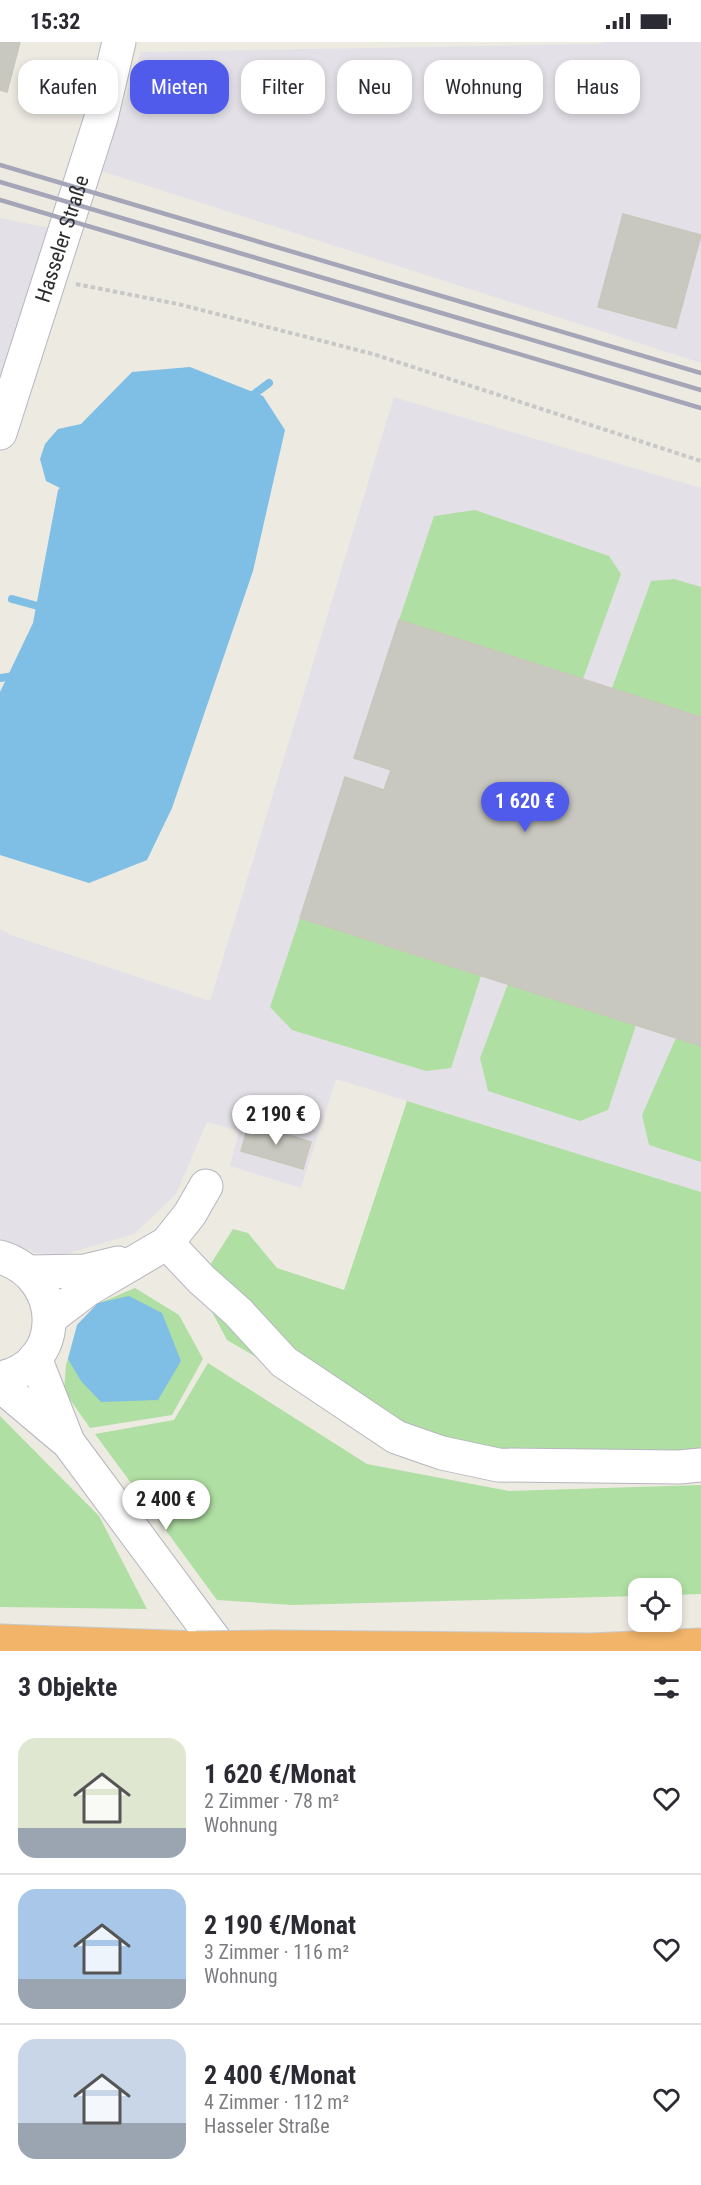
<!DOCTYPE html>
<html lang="de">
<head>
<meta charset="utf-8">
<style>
	:root { --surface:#fff; --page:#f2f2f3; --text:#2b2b33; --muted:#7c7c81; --line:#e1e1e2; --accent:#515beb }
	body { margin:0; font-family:"Roboto Condensed",sans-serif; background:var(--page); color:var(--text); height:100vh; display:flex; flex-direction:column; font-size:22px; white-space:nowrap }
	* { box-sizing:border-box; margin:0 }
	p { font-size:20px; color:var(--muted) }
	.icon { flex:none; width:33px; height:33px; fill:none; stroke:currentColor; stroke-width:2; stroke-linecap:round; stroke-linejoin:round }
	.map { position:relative; height:1609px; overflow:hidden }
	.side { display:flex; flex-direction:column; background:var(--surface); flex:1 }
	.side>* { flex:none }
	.top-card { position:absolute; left:18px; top:18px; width:666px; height:54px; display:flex; gap:12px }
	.buttons { position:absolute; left:628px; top:1536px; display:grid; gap:12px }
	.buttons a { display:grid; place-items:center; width:54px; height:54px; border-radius:12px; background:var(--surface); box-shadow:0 3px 9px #0003; font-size:30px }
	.price { position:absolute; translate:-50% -51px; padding:0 14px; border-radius:21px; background:#fff; color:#222; font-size:20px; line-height:39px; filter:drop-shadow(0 2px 3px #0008) }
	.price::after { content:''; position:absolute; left:50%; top:36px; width:18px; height:14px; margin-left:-9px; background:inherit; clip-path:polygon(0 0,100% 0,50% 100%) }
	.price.selected { background:var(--accent); color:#fff }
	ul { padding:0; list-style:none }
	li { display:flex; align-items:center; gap:18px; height:150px; padding:0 18px }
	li+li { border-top:2px solid var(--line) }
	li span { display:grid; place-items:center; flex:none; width:168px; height:120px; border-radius:18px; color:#555 }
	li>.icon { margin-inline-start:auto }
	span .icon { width:72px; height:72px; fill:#fffc; stroke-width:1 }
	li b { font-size:26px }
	h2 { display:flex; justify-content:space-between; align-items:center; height:72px; padding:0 18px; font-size:26px }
	.tag { padding:0 21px; border-radius:18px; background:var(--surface); box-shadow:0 3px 9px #0003; font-size:21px; line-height:54px }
	.tag.selected { background:var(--accent); color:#fff }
	.status { display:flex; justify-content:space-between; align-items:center; height:42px; padding:0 30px; background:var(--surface); direction:ltr }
	.status svg { height:16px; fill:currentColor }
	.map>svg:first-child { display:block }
</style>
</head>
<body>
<div class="status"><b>15:32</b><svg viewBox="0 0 49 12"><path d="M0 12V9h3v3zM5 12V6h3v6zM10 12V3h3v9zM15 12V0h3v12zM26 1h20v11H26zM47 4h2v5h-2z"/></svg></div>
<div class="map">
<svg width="701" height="1609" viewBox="0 0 701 1609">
	<rect width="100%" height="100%" fill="#edeae2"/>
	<path fill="#e3e1e7" d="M605 0H701V321L101 129 141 10 596 2Z
		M0 176 49 186 0 352Z
		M394 355 701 446V1150L336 1037 301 1146 230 1124 239 1089 207 1080 176 1152 134 1192 63 1213 36 1211 0 1196V887L11 893 210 959Z"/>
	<path fill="#b0dfa3" d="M475 468 609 514 621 532 583 637 399 578 434 474Z
		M674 537 701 545V675L612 646 651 539Z
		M300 876 481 934 451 1026 426 1029 292 988 270 965Z
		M508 942 636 983 608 1068 580 1079 488 1049 480 1016Z
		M676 996 701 1004V1120L649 1103 642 1073Z
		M407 1059 701 1150V1407L673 1410H514L379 1387 227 1298 205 1257 192 1251 233 1187 248 1191 277 1226 344 1248Z
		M135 1246 179 1273 203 1317 172 1373 90 1386 64 1349 66 1323 78 1282 102 1260Z
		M208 1321 367 1422 509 1449 701 1443V1552L672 1553V1546H639V1554L292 1563 217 1558 95 1392 174 1378Z
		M0 1374 99 1474 147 1567 0 1565Z"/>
	<path fill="#7fbee5" d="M190 325 263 354 285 388 253 529 172 766 147 818 89 841 0 813V650L33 581 58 448 60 446 46 439 40 417 45 402 58 387 81 382 132 330Z
		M129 1254 162 1271 181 1319 158 1358 101 1360 81 1339 68 1317 77 1283 98 1261Z"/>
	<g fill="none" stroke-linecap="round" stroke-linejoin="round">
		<path stroke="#7fbee5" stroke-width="8" d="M249 356 269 341
			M12 557 45 566
			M0 636 15 634"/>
	</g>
	<path fill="#c9c8c0" stroke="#c9c6bb" stroke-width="1.5" d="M0 0H20L7 50 0 48Z
		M623 172 701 193 676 286 598 265Z
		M399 578 701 675V1004L300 876 345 735 384 748 391 728 354 716Z
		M249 1081 311 1100 303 1127 241 1109Z"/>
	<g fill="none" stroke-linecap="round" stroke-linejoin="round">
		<defs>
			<g id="minor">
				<path id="s1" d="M0 391 101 76 119 0"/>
				<path d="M167 1201 202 1238 238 1270 284 1320 396 1395 442 1411 498 1423 679 1425 701 1423"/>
				<path d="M0 1215C66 1235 65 1324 0 1336"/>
				<path d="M30 1230 85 1229 118 1221"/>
				<path d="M50 1276 87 1248 167 1201 190 1172 206 1144"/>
				<path d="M35 1316 68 1400 223 1609"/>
				<path d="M0 1343 64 1397"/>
			</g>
			<path id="highway" d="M0 1599 196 1606
				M273 1605 591 1608 701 1603"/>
		</defs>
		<use href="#minor" stroke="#b5b6bf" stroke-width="35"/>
		<use href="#highway" stroke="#c8c8c8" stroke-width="35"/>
		<path stroke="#c8c8c8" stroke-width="4" stroke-dasharray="4.5 3" stroke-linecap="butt" d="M76 242 178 262 373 312 701 419"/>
		<use href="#minor" stroke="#fff" stroke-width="33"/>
		<use href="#highway" stroke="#f1b469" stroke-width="33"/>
		<path stroke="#a4a5b6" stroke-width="4.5" d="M0 123 701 331
			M0 140 701 348
			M0 158 701 366"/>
		<defs>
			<path id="highway-bridge" d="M196 1606 273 1605"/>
		</defs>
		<use href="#highway-bridge" stroke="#c8c8c8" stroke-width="35" stroke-linecap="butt"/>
		<use href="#highway-bridge" stroke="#f1b469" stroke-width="33"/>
	</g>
	<g text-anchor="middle" stroke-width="4.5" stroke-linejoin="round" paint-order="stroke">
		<g font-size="21" fill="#2d2d2d" stroke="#fff">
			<text dy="7" stroke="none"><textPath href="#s1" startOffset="204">Hasseler Straße</textPath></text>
		</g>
	</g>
</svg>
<div class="buttons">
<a><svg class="icon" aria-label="locate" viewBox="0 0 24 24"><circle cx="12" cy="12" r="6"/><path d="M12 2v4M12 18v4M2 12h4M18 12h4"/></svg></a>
</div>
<b class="price selected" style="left:525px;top:791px">1 620 €</b>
<b class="price" style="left:276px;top:1104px">2 190 €</b>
<b class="price" style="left:166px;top:1489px">2 400 €</b>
<div class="top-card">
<a class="tag">Kaufen</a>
<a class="tag selected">Mieten</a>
<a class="tag">Filter</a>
<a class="tag">Neu</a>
<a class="tag">Wohnung</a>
<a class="tag">Haus</a>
</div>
</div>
<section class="side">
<h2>3 Objekte<svg class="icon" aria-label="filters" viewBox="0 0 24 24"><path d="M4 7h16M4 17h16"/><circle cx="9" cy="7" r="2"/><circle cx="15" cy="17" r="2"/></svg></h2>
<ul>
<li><span style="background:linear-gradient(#dfe7d0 75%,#9aa5b1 0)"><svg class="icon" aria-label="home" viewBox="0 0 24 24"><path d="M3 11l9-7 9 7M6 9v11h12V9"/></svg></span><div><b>1 620 €/Monat</b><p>2 Zimmer · 78 m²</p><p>Wohnung</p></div><svg class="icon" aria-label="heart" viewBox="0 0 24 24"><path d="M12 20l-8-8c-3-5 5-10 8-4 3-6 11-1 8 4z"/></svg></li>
<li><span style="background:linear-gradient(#a9c7e8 75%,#9aa5b1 0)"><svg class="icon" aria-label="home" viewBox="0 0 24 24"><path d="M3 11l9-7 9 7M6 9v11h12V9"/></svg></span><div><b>2 190 €/Monat</b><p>3 Zimmer · 116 m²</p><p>Wohnung</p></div><svg class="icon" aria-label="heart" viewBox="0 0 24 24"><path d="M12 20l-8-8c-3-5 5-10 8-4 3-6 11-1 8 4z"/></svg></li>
<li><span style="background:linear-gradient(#c9d6e8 70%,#9aa5b1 0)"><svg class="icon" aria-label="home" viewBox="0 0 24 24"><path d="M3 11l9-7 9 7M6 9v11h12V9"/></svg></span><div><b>2 400 €/Monat</b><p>4 Zimmer · 112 m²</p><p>Hasseler Straße</p></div><svg class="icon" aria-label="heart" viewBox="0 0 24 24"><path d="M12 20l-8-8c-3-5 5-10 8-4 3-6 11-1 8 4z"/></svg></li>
</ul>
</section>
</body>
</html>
